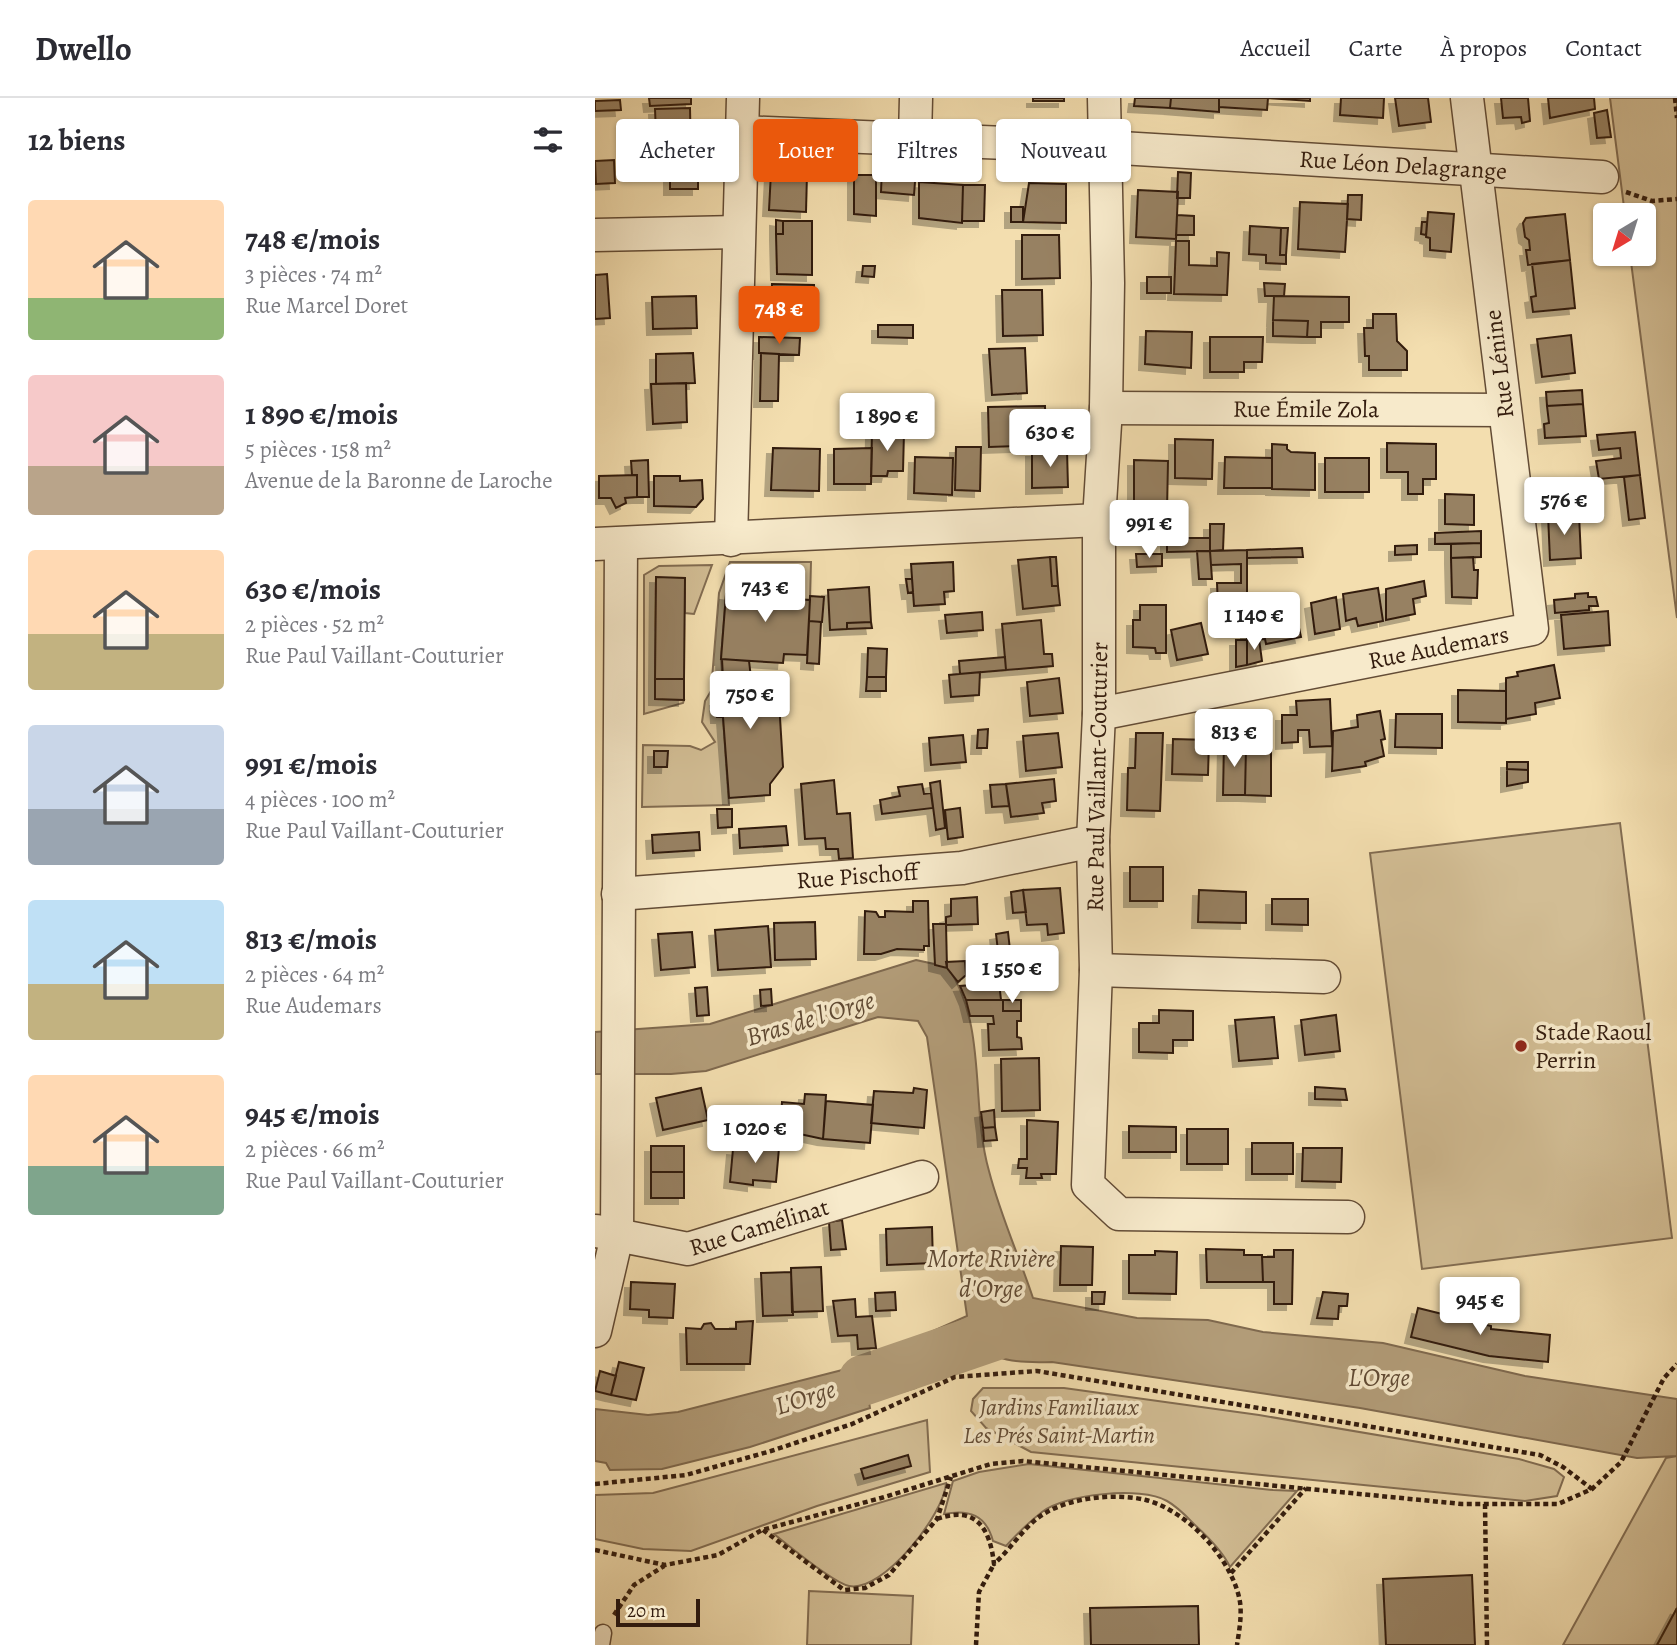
<!DOCTYPE html>
<html lang="fr">
<head>
<meta charset="utf-8">
<style>
	:root { --surface:#fff; --page:#f7f7f7; --text:#2b2b33; --muted:#7c7c81; --line:#e1e1e2; --accent:#ea580c }
	body { margin:0; font-family:Alegreya,serif; background:var(--page); color:var(--text); height:100vh; display:flex; flex-direction:column; font-size:26px; white-space:nowrap }
	* { box-sizing:border-box; margin:0 }
	p { font-size:23px; color:var(--muted) }
	.icon { flex:none; width:38px; height:38px; fill:none; stroke:currentColor; stroke-width:2; stroke-linecap:round; stroke-linejoin:round }
	.map { position:relative; flex:1; overflow:hidden }
	.panel { display:flex; flex-direction:column; background:var(--surface); width:595px }
	.panel>* { flex:none }
	.guide { position:absolute; left:21px; top:21px; width:665px; height:63px; display:flex; gap:14px }
	.needle { width:46px; rotate:218deg }
	.tools { position:absolute; left:998px; top:105px; display:grid; gap:14px }
	.tools a { display:grid; place-items:center; width:63px; height:63px; border-radius:7px; background:var(--surface); box-shadow:0 2px 5px #0004; font-size:35px }
	.scale { position:absolute; left:21px; bottom:18px; width:84px; box-sizing:border-box; padding-left:7px; border:4px solid #331c0e; border-top:0; font-size:19px; line-height:24px; white-space:nowrap; color:#331c0e; -webkit-text-stroke:5px #f7eacb; paint-order:stroke }
	.price { position:absolute; translate:-50% -60px; padding:0 16px; border-radius:7px; background:#fff; color:#222; font-size:23px; line-height:46px; filter:drop-shadow(0 2px 4px #0008) }
	.price::after { content:''; position:absolute; left:50%; top:42px; width:21px; height:16px; margin-left:-10px; background:inherit; clip-path:polygon(0 0,100% 0,50% 100%) }
	.price.selected { background:var(--accent); color:#fff }
	ul { padding:0; list-style:none }
	li { display:flex; align-items:center; gap:21px; height:175px; padding:0 28px }
	li span { display:grid; place-items:center; flex:none; width:196px; height:140px; border-radius:7px; color:#555 }
	li>.icon { margin-inline-start:auto }
	span .icon { width:84px; height:84px; fill:#fffc; stroke-width:1 }
	li b { font-size:30px }
	h2 { display:flex; justify-content:space-between; align-items:center; height:84px; padding:0 28px; font-size:30px }
	.pill { padding:0 24px; border-radius:7px; background:var(--surface); box-shadow:0 2px 5px #0004; font-size:24px; line-height:63px }
	.pill.selected { background:var(--accent); color:#fff }
	header { display:flex; align-items:center; gap:42px; box-sizing:border-box; height:98px; padding:0 35px; background:var(--surface); border-bottom:2px solid var(--line) }
	header strong { font-size:33px }
	nav { display:flex; gap:38px; margin-inline-start:auto; font-size:24px }
	main { display:flex; flex:1; min-height:0 }
	.map>svg:first-child { display:block }
</style>
</head>
<body>
<header>
<strong>Dwello</strong>
<nav><a>Accueil</a><a>Carte</a><a>À propos</a><a>Contact</a></nav>
</header>
<main>
<section class="panel">
<h2>12 biens<svg class="icon" aria-label="filters" viewBox="0 0 24 24"><path d="M4 7h16M4 17h16"/><circle cx="9" cy="7" r="2"/><circle cx="15" cy="17" r="2"/></svg></h2>
<ul>
<li><span style="background:linear-gradient(#ffd9b3 70%,#8fb573 0)"><svg class="icon" aria-label="home" viewBox="0 0 24 24"><path d="M3 11l9-7 9 7M6 9v11h12V9"/></svg></span><div><b>748 €/mois</b><p>3 pièces · 74 m²</p><p>Rue Marcel Doret</p></div></li>
<li><span style="background:linear-gradient(#f6c9c9 65%,#b9a48a 0)"><svg class="icon" aria-label="home" viewBox="0 0 24 24"><path d="M3 11l9-7 9 7M6 9v11h12V9"/></svg></span><div><b>1 890 €/mois</b><p>5 pièces · 158 m²</p><p>Avenue de la Baronne de Laroche</p></div></li>
<li><span style="background:linear-gradient(#ffd9b3 60%,#c2b280 0)"><svg class="icon" aria-label="home" viewBox="0 0 24 24"><path d="M3 11l9-7 9 7M6 9v11h12V9"/></svg></span><div><b>630 €/mois</b><p>2 pièces · 52 m²</p><p>Rue Paul Vaillant-Couturier</p></div></li>
<li><span style="background:linear-gradient(#c9d6e8 60%,#9aa5b1 0)"><svg class="icon" aria-label="home" viewBox="0 0 24 24"><path d="M3 11l9-7 9 7M6 9v11h12V9"/></svg></span><div><b>991 €/mois</b><p>4 pièces · 100 m²</p><p>Rue Paul Vaillant-Couturier</p></div></li>
<li><span style="background:linear-gradient(#bfe0f5 60%,#c2b280 0)"><svg class="icon" aria-label="home" viewBox="0 0 24 24"><path d="M3 11l9-7 9 7M6 9v11h12V9"/></svg></span><div><b>813 €/mois</b><p>2 pièces · 64 m²</p><p>Rue Audemars</p></div></li>
<li><span style="background:linear-gradient(#ffd9b3 65%,#7fa58c 0)"><svg class="icon" aria-label="home" viewBox="0 0 24 24"><path d="M3 11l9-7 9 7M6 9v11h12V9"/></svg></span><div><b>945 €/mois</b><p>2 pièces · 66 m²</p><p>Rue Paul Vaillant-Couturier</p></div></li>
</ul>
</section>
<div class="map">
<svg width="1082" height="1547" viewBox="0 0 1082 1547">
	<defs>
		<filter id="shadow"><feDropShadow dx="-6" dy="6" stdDeviation="0" flood-color="#0004"/></filter>
	</defs>
	<rect width="100%" height="100%" fill="#f3deaf"/>
	<filter id="stains"><feTurbulence type="fractalNoise" baseFrequency=".00286" numOctaves="4"/><feColorMatrix values="0 0 0 0 .2 0 0 0 0 .09 0 0 0 0 .02 0 0 0 .5 -.17"/></filter>
	<radialGradient id="worn" r=".72"><stop offset=".6" stop-color="#630" stop-opacity="0"/><stop offset="1" stop-color="#630" stop-opacity=".3"/></radialGradient>
	<path fill="#d2bd94" stroke="#826c51" stroke-width="2" d="M1015 0H1082V520L1035 156H1048V117H1030Z
		M135 464H216L215 502 195 501V480L173 479 172 489 145 488 144 498 131 497 126 560 129 602 121 603 122 619H128L134 707 47 709 48 647 95 648 106 652 120 644 107 624 110 603 116 593 124 495Z
		M117 467 99 516 90 515V480H61L60 601 89 602 88 605 49 616V477L64 468Z
		M1025 725 1077 1140 827 1171 775 755Z
		M388 1290H469L664 1317 924 1361 959 1371 969 1379 962 1398 930 1403 436 1354 391 1330 376 1313 378 1301Z
		M332 1322 335 1374 222 1408 96 1453 48 1451 0 1441V1397L58 1395Z
		M1082 1358V1510L1062 1547H968L1071 1360Z
		M434 1366 678 1392 702 1393 635 1469C628 1454 613 1439 601 1428 592 1419 583 1409 572 1403 545 1388 471 1396 447 1414 434 1424 422 1436 411 1448L398 1443C391 1417 374 1411 349 1416L358 1383 384 1374Z
		M351 1385C350 1415 288 1495 254 1488 238 1485 194 1448 179 1436Z
		M214 1493 318 1498 316 1547H212Z"/>
	<path fill="#b29c78" stroke="#7f694e" stroke-width="2" d="M321 862 353 869C393 930 375 1006 394 1073 405 1116 424 1158 438 1200L542 1220 613 1222 668 1234 788 1245 930 1278 1082 1301V1358L1042 1360 765 1310 457 1264C428 1265 392 1266 377 1235L338 1253 321 1290 274 1304 275 1310 155 1349 67 1371 15 1372 11 1365 0 1363V1311L53 1317 83 1314 255 1270 372 1218 332 939 323 923 283 919 111 973 76 976H0V934L115 926Z"/>
	<g fill="none" stroke-linecap="round" stroke-linejoin="round">
		<path stroke="#b29c78" stroke-width="51" d="M269 1282 412 1233 448 1237"/>
	</g>
	<path fill="#978162" stroke="#331c0e" stroke-width="2" filter="url(#shadow)" d="M54 0H96V6L55 8Z
		M438 0H469V3H438Z
		M540 0H576L575 10 539 8Z
		M576 0H624V14L575 10Z
		M624 0H673L672 12 624 9Z
		M673 0H715V3Z
		M746 0H789L788 20 745 17Z
		M800 0H833L836 24 804 28Z
		M906 0H933L935 23 927 25 926 19 908 20Z
		M953 0H999L1000 11 955 20Z
		M25 2 26 12 0 13V3Z
		M95 10 96 60 62 61 60 11Z
		M1012 12 1016 39 1002 40 999 15Z
		M19 62 20 85 1 86 0 63Z
		M83 63H112V76L103 77V91H75V77H83Z
		M287 69 321 71 319 97 286 94Z
		M176 74 212 76 211 114 174 112Z
		M583 74 596 75 595 100H582Z
		M259 77H281V118L259 116Z
		M324 84 368 87 367 125 324 120Z
		M434 85 471 86V125L428 124Z
		M368 87H390L389 123H367Z
		M543 92 583 94 581 141 541 139Z
		M753 97H767L766 122 752 121Z
		M705 104 753 106 750 154 703 151Z
		M416 109H428V124H416Z
		M833 114 859 116 856 154 835 152V140L831 139Z
		M970 116 975 162 933 167 931 152H935L934 142 930 139 928 125 931 120Z
		M582 117 599 118V137H581Z
		M181 122 188 123V136H181Z
		M188 123H217V177L182 176 181 136H188Z
		M827 124H832L831 137 826 136Z
		M655 128 686 130 685 157H691V166L671 165V157L654 156Z
		M686 130H693L691 157H685Z
		M427 137H464L465 180 427 181Z
		M581 143H594V167L622 168V154L634 155 632 197 579 196Z
		M975 162 980 210 938 214 936 199 941 198 937 166Z
		M268 168H280L279 179 267 178Z
		M12 176 15 220 0 221V177Z
		M552 179H576V195H552Z
		M669 185 690 186 689 198H670Z
		M177 186 219 187V227L176 226Z
		M407 192H447L448 237 408 238Z
		M101 198 102 230 58 231 57 199Z
		M679 198 754 199V224H726V239H712L713 223 678 222Z
		M778 216H801L802 243 812 253V272H774V258H770L769 230H778Z
		M678 222 713 223 712 239 678 238Z
		M283 227H318V240L283 239Z
		M551 233 597 234 596 270 550 266Z
		M976 237 980 275 947 279 942 241Z
		M164 239 205 240 204 257 164 255Z
		M615 239H668L667 264H649V274H615Z
		M430 250 432 295 397 297 394 251Z
		M98 255 100 285 61 286V256Z
		M166 255 184 256 183 303H165Z
		M91 285 92 324 58 326 56 286Z
		M987 292 988 306 952 308 951 294Z
		M988 306 991 338 950 340 949 326 954 325 952 308Z
		M450 308 451 347 394 349 393 309Z
		M277 334H309L308 373H293L292 378H276Z
		M1040 334 1045 377 1004 381 1001 363 1026 360 1025 350 1004 352 1002 337Z
		M580 341 618 342 617 381 580 380Z
		M792 345 841 346V381H828V396H813V374H792Z
		M677 346 692 347V351L696 354 720 355V392L677 391Z
		M361 349H386L385 393 360 392Z
		M178 350 225 351 224 393 176 392Z
		M277 350 276 386H239V351Z
		M472 352 473 389 437 390V353Z
		M320 359 358 360 357 397 319 395Z
		M630 359 677 360V390H629Z
		M730 360H774V394H730Z
		M53 362 54 399H42V377H37L36 363Z
		M539 362 573 363 572 413 539 412Z
		M42 377V399L30 400 31 405 21 410 16 400H4V378Z
		M1045 377 1050 420 1034 422 1029 379Z
		M59 378H85V383L107 382 108 401 101 409 59 408Z
		M850 396 879 397V427L850 426Z
		M984 416 986 460 955 462 953 417Z
		M615 426H629L628 452 615 453Z
		M886 433V445L840 446V435Z
		M572 440H615V453L572 454Z
		M886 445V459L856 460V446Z
		M822 447V456L800 457V448Z
		M707 450 708 459 652 460V452Z
		M652 452V511L623 510 622 485H646V466L616 467 615 453Z
		M602 453H615L617 481H604Z
		M541 456H567V468L542 469Z
		M455 459 457 488H463L465 507 428 511 423 462Z
		M455 459H461L463 488H457Z
		M878 459 879 472H883L882 500 857 499 856 460Z
		M358 464 359 493 349 494 350 506 319 508 316 466Z
		M61 479 90 480 89 581H60Z
		M173 479 196 480 195 501 215 502 212 557 189 556 188 565 126 561 131 496 144 498 145 488 172 489Z
		M311 481H317L318 494 313 495Z
		M829 483 831 498 818 501 820 516 791 522V491Z
		M274 489 276 524 252 525V531L235 532 233 492Z
		M783 490 788 523 763 528 761 520 751 523 748 496Z
		M993 495V499H1001L1003 508H994V512L960 515 959 502 980 500V496Z
		M215 498 229 499 227 524 214 523Z
		M741 499 745 531 720 536 716 505Z
		M693 505 696 522 702 521 706 539 671 546 664 511Z
		M652 506H663L670 541 652 542Z
		M545 507H571V555H561L560 550 538 549V522H545Z
		M1013 513 1015 547 969 551 966 517Z
		M387 514 388 532 352 535 350 517Z
		M446 522 449 556H457L458 568 411 572 407 526Z
		M214 523 226 524 224 566 212 565Z
		M276 524 277 530 252 531V525Z
		M606 525 613 556 582 562 576 532Z
		M664 541 667 563 652 567V542Z
		M641 542H652V567L641 569Z
		M273 550 292 551 291 579H272Z
		M410 559 411 572 365 576 364 563Z
		M127 561 154 563 157 588 183 587 188 669 175 686V697L134 700 128 619H122L121 602H129Z
		M959 567 965 600 940 605 941 616 911 621V580L923 578 922 574Z
		M385 574 384 597 356 599 354 577Z
		M272 579H291V593H271Z
		M464 580 468 615 435 618 432 584Z
		M60 581H89V602L60 601Z
		M863 592 911 593V625L863 624Z
		M735 601 737 648 715 649 714 632H703V644L687 645V617H702L701 603Z
		M785 613 790 641 786 642 789 658 770 664 771 668 737 673 738 633 763 629 762 617Z
		M801 616H847V650L800 649Z
		M393 631 392 650H382L383 632Z
		M463 635 467 669 431 673 428 638Z
		M541 635H568L565 713 532 712 533 670H540Z
		M368 637 371 664 336 667 334 640Z
		M578 641 614 642 613 677 577 676Z
		M629 643H644V648H651L650 697H628Z
		M658 643H676V698L650 697 651 648H657Z
		M59 653H73L72 669H59Z
		M912 664H933V672L912 671Z
		M912 671 933 672V684L912 688Z
		M459 681 461 703 447 705 449 715 416 719 411 686Z
		M239 682 242 716 255 715 258 760 244 761 243 751H231L230 740 210 741 206 686Z
		M345 683 350 730 341 732 335 685Z
		M327 686 329 696 336 695 338 710 287 716 285 702 305 698 303 689Z
		M411 686 414 708 397 709 395 687Z
		M365 710 368 739 353 741 350 712Z
		M122 711H137V729L123 730Z
		M191 728 193 747 145 750 144 731Z
		M104 734 105 752 58 755 57 737Z
		M535 769H568V803H535Z
		M465 790 469 835 453 837 452 826 432 827 428 792Z
		M428 792 431 814 418 815 416 794Z
		M604 792 651 794V825L603 824Z
		M382 799 383 826 351 827V819L356 818V801Z
		M677 801H713V827L677 826Z
		M318 803H333L334 848H329V852L302 851 286 856H269L270 813 281 814 284 819H290V813L318 814Z
		M220 824 221 861 180 862 179 825Z
		M338 826H351L352 870 340 867Z
		M173 828 176 869 123 872 120 832Z
		M97 834 100 869 66 872 63 836Z
		M413 834 415 852 403 853 401 836Z
		M370 863 371 877 363 884 352 870 351 864Z
		M402 866 406 902H371L365 888 391 886 392 868Z
		M112 889 114 917 102 918 100 890Z
		M176 891 177 907 166 908 165 892Z
		M371 902H408V913H426V923H422V939L426 940 427 951 394 952 393 926H399L398 918H375Z
		M408 902H426V913H408Z
		M564 912 598 913V942H578V955L544 954V925H564Z
		M741 917 745 953 710 957 706 922Z
		M679 919 683 960 644 963 640 922Z
		M444 960 445 1012 407 1013 406 961Z
		M720 989 750 991 752 1002 720 1001Z
		M106 990 113 1022 68 1032 61 1000Z
		M319 990 332 992 329 1030 276 1025 279 993 318 995Z
		M210 996 231 997 228 1041 200 1035V1039L185 1038 187 1004 209 1006Z
		M231 1003 278 1007 275 1045 228 1041Z
		M399 1012 400 1029 388 1030 386 1014Z
		M432 1022 463 1024 461 1076H446L447 1080H431L432 1070H423L424 1061H432Z
		M534 1028 581 1029V1054H534Z
		M400 1029 402 1042 389 1043 388 1030Z
		M592 1031H633V1066H592Z
		M657 1045H698V1076H657Z
		M56 1048H89V1074H56Z
		M160 1048 184 1050 181 1084 158 1082V1087L135 1084 138 1051 160 1053Z
		M708 1050H747L746 1084 707 1083Z
		M56 1074H89V1100H56Z
		M247 1122 251 1151 236 1152 234 1124Z
		M337 1129 338 1165 292 1167 291 1131Z
		M466 1148 498 1149 497 1187H465Z
		M611 1151 649 1152V1157H667L668 1184H612Z
		M679 1152H698L697 1206H679V1184H668L667 1159H679Z
		M560 1153 582 1154 581 1196 534 1195V1157H560Z
		M226 1169 228 1213 197 1214 196 1170Z
		M196 1174 198 1217 168 1218 166 1175Z
		M36 1184 80 1186 78 1220 54 1219V1212L35 1211Z
		M300 1194 301 1212 281 1213 280 1195Z
		M497 1194H510L509 1206H497Z
		M728 1194 753 1196 752 1208H744L743 1221 722 1220Z
		M260 1201 261 1219 277 1218 281 1250 263 1251 262 1237 243 1238 238 1203Z
		M823 1210 896 1228V1231L955 1237 953 1264 894 1258 816 1239Z
		M158 1223 155 1266H92L91 1230 106 1231 109 1226 116 1225 120 1231H141V1224Z
		M24 1264 49 1270 41 1302 16 1297Z
		M5 1273 21 1278 16 1297 0 1293Z
		M313 1357 316 1368 269 1381 266 1371Z
		M877 1477 880 1547H791L788 1481Z
		M603 1508 604 1547H496L495 1510Z
		M1082 1510V1547H1062Z"/>
	<g fill="none" stroke-linecap="round" stroke-linejoin="round">
		<defs>
			<path id="service" d="M6 1547 8 1535"/>
			<g id="minor">
				<path d="M509 0 513 185 511 310 504 422V616L498 743 501 872 493 1087 524 1116 753 1119"/>
				<path id="s1" d="M147 34 509 49 1007 79"/>
				<path d="M320 40 321 0"/>
				<path d="M0 137 143 134"/>
				<path id="s2" d="M511 310 909 312"/>
				<path d="M136 442 148 0"/>
				<path d="M0 446 504 422"/>
				<path id="s3" d="M504 616 937 531 872 0"/>
				<path id="s4" d="M23 796 367 770 498 743"/>
				<path d="M501 872 729 879"/>
				<path id="s5" d="M1 1133 93 1151 327 1079"/>
				<path d="M0 1233 22 1138 26 446"/>
			</g>
		</defs>
		<use href="#service" stroke="#634c36" stroke-width="19"/>
		<use href="#minor" stroke="#634c36" stroke-width="35"/>
		<path stroke="#331c0e" stroke-width="4.5" stroke-dasharray="5 3.5" stroke-linecap="butt" d="M1080 0 1082 20
			M1031 94 1057 103 1082 101
			M0 1386 91 1377 176 1353 257 1326 360 1279 442 1273 945 1357 968 1369 997 1391
			M890 1406 892 1547
			M342 1421C381 1407 395 1430 399 1466 417 1450 431 1425 452 1414 479 1399 522 1395 551 1402 593 1413 638 1462 645 1504 647 1518 644 1534 642 1547
			M168 1432 249 1492 270 1490 294 1477 342 1421 356 1379
			M0 1452 70 1467 123 1457 167 1432 286 1400 396 1366 428 1363 867 1406H963L997 1391 1026 1364 1069 1280 1082 1266
			M636 1475 711 1390
			M19 1517 39 1487 69 1468
			M381 1547 384 1494 399 1466"/>
		<use href="#service" stroke="#f7eacb" stroke-width="16"/>
		<use href="#minor" stroke="#f7eacb" stroke-width="32"/>
	</g>
	<circle fill="#8f2418" stroke="#f7eacb" stroke-width="2.5" cx="926" cy="948" r="7"/>
	<g text-anchor="middle" stroke-width="7" stroke-linejoin="round" paint-order="stroke">
		<g font-size="24" fill="#331c0e" stroke="#f7eacb">
			<text dy="8" stroke="none"><textPath href="#s1" startOffset="662">Rue Léon Delagrange</textPath></text>
			<text transform="translate(904 266) rotate(-97)" y="8">Rue Lénine</text>
			<text dy="8" stroke="none"><textPath href="#s2" startOffset="200">Rue Émile Zola</textPath></text>
			<text dy="8" stroke="none"><textPath href="#s3" startOffset="346">Rue Audemars</textPath></text>
			<text transform="translate(502 679) rotate(-89)" y="8">Rue Paul Vaillant-Couturier</text>
			<text dy="8" stroke="none"><textPath href="#s4" startOffset="240">Rue Pischoff</textPath></text>
			<text dy="8" stroke="none"><textPath href="#s5" startOffset="168">Rue Camélinat</textPath></text>
		</g>
		<g font-size="24" fill="#331c0e" stroke="#f7eacb" text-anchor="start">
			<text x="940" y="942">Stade Raoul<tspan x="940" dy="28">Perrin</tspan></text>
		</g>
		<g font-size="24" font-style="italic" fill="#634c36" stroke="#f7eacb">
			<text x="464" y="1317">Jardins Familiaux<tspan x="464" dy="28">Les Prés Saint-Martin</tspan></text>
		</g>
		<g font-size="26" font-style="italic" fill="#5f4933" stroke="#f7eacb">
			<text transform="translate(215 920) rotate(-17)" y="9">Bras de l'Orge</text>
			<text x="396" y="1169">Morte Rivière<tspan x="396" dy="30">d'Orge</tspan></text>
			<text x="784" y="1288">L'Orge</text>
			<text transform="translate(210 1299) rotate(-18)" y="9">L'Orge</text>
		</g>
	</g>
	<rect width="100%" height="100%" filter="url(#stains)"/>
	<rect width="100%" height="100%" fill="url(#worn)"/>
</svg>
<div class="tools">
<a><svg class="needle" viewBox="-14 -14 28 28"><path d="M0-13l5 13h-10z" fill="#e53935"/><path d="M0 13l5-13h-10z" fill="#7c7c81"/></svg></a>
</div>
<div class="scale">20 m</div>
<b class="price selected" style="left:184px;top:248px">748 €</b>
<b class="price" style="left:292px;top:355px">1 890 €</b>
<b class="price" style="left:455px;top:371px">630 €</b>
<b class="price" style="left:969px;top:439px">576 €</b>
<b class="price" style="left:554px;top:462px">991 €</b>
<b class="price" style="left:170px;top:526px">743 €</b>
<b class="price" style="left:659px;top:554px">1 140 €</b>
<b class="price" style="left:155px;top:633px">750 €</b>
<b class="price" style="left:639px;top:671px">813 €</b>
<b class="price" style="left:417px;top:907px">1 550 €</b>
<b class="price" style="left:160px;top:1067px">1 020 €</b>
<b class="price" style="left:885px;top:1239px">945 €</b>
<div class="guide">
<a class="pill">Acheter</a>
<a class="pill selected">Louer</a>
<a class="pill">Filtres</a>
<a class="pill">Nouveau</a>
</div>
</div>
</main>
</body>
</html>
